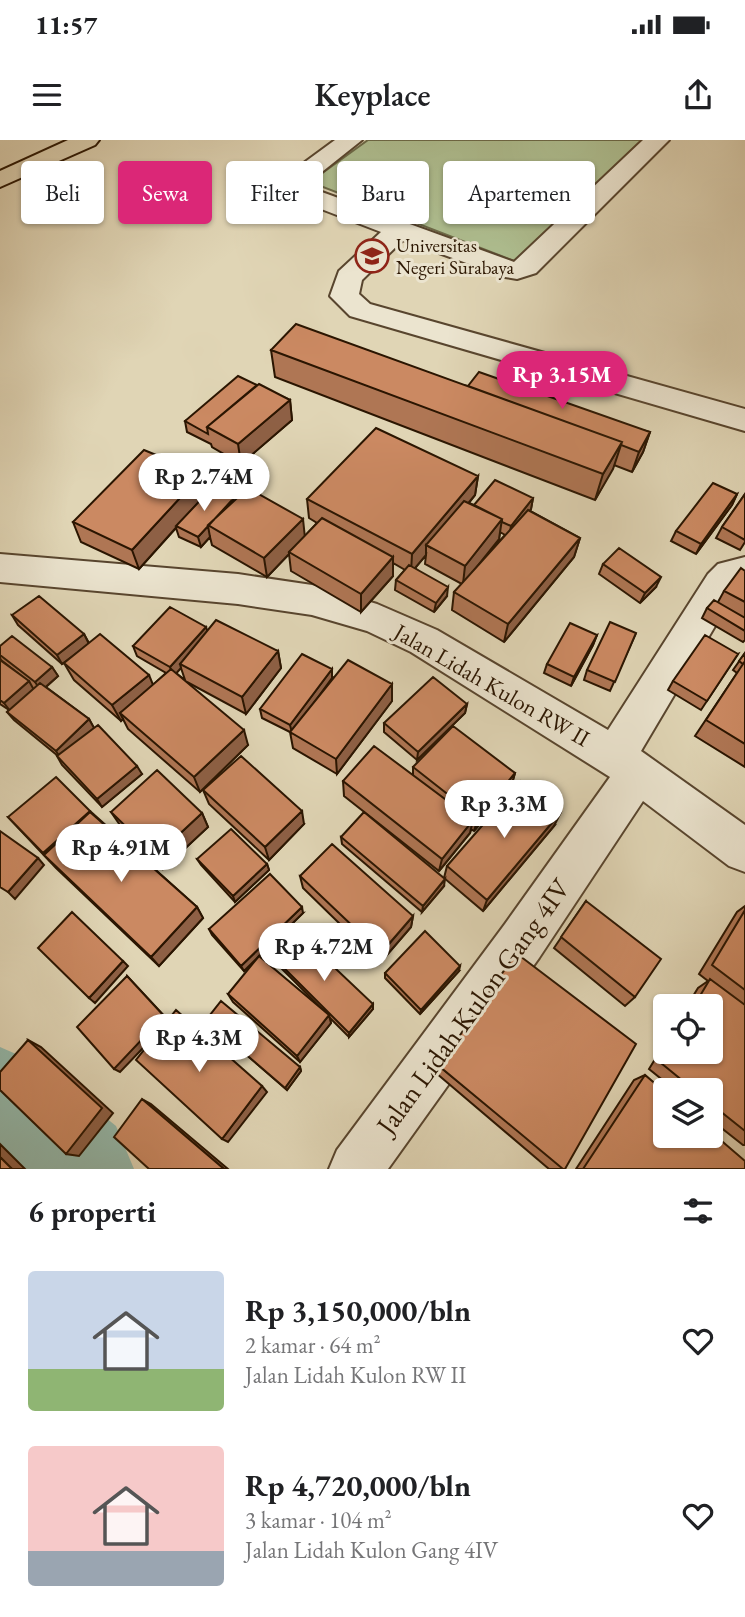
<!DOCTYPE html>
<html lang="id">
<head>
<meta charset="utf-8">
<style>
	:root { --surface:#fff; --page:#f2f2f2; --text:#202124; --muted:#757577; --accent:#db2777 }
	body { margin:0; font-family:"EB Garamond",serif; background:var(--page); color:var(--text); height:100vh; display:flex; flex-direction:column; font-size:26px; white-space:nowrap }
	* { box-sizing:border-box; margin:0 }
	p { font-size:23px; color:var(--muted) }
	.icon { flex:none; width:38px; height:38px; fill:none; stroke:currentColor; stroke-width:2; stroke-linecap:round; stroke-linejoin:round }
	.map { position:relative; height:1029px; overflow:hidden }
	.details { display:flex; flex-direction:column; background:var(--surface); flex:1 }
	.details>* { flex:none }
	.banner { position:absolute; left:21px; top:21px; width:704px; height:63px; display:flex; gap:14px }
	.fabs { position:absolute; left:653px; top:854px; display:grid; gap:14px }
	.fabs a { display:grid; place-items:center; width:70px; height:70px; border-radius:7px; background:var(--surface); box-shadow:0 2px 5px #0004; font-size:35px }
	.price { position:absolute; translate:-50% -60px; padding:0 16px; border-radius:24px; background:#fff; color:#222; font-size:23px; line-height:46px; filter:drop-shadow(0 2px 4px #0008) }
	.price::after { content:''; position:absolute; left:50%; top:42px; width:21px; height:16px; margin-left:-10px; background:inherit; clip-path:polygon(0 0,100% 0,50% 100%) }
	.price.selected { background:var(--accent); color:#fff }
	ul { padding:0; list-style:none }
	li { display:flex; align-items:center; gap:21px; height:175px; padding:0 28px }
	li span { display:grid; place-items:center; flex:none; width:196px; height:140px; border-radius:7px; color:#555 }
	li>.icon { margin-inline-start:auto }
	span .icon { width:84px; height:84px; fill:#fffc; stroke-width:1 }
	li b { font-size:30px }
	h2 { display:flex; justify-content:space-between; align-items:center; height:84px; padding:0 28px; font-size:30px }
	.pill { padding:0 24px; border-radius:7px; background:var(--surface); box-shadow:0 2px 5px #0004; font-size:24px; line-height:63px }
	.pill.selected { background:var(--accent); color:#fff }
	.status { display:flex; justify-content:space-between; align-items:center; height:49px; padding:0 35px; background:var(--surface); direction:ltr }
	.status svg { height:19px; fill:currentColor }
	header { display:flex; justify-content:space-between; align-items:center; height:91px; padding:0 28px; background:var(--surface); font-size:32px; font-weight:600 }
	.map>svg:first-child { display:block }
</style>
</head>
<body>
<div class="status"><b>11:57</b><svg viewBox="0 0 49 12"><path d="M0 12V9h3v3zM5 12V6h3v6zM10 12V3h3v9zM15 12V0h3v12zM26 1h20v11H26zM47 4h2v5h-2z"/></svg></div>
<header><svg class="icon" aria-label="menu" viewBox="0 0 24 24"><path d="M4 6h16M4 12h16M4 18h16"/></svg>Keyplace<svg class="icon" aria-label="share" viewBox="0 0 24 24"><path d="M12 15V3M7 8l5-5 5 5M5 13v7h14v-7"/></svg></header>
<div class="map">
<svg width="745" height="1029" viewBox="0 0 745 1029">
	<rect width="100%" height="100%" fill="#e0d5b5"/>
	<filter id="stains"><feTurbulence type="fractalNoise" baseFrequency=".00286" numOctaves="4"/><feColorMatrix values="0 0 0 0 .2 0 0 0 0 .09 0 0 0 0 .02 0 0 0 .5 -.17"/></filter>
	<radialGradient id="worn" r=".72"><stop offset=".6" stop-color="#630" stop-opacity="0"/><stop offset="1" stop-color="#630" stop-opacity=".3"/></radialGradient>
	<path fill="#aebe90" stroke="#6c6a48" stroke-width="2" d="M368 0H642L517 122 310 42Z"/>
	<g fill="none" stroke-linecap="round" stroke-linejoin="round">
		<path fill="#94b9ab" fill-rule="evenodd" d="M0 907 41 925 116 986 134 1029H0Z"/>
		<defs>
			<path id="minor" d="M335 0H362L308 43V47L514 122 643 0H669L536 133 517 139 505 137 403 100 362 140 359 154 370 164 745 269V291L350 176 330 156 339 131 381 92 290 57 280 46 290 33Z
				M0 414 238 434 312 445 377 464 437 490 608 590 708 434 718 424 745 417V445L734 454 641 611 745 685V732L729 726 643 661 539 818 388 1029H329L337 1010 505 784 610 637 411 512 367 491 312 475 238 464 0 442Z"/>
			<path id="major" d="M68 0H99L95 5 0 47V31Z"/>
		</defs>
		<use href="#minor" stroke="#58452e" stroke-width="4"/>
		<use href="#major" stroke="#2a1501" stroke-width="4"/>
		<use href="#minor" fill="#ebe4cf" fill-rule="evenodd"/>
		<use href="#major" fill="#e0d5b5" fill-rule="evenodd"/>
	</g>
	<path fill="#af7654" stroke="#2a1501" stroke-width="2" fill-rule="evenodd" d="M271 210 468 246 650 292 643 312 632 332 614 325 595 360 275 237Z
		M257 245 290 260 292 280 241 324 212 307 211 304 187 292 185 281Z
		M478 336 475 355 469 363 474 365 533 358 531 369 530 371 580 398 574 417 504 502 452 470 454 452 462 444 425 424 426 415 415 428 447 456 434 472 395 450 396 440 405 430 393 423V436L361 472 291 431 289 414 267 437 212 405 210 397 201 407 179 397 176 388 139 429 81 402 73 382 206 354 233 362 305 396 317 383 309 378 307 359ZM500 392 505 395 474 429 499 399Z
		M737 354 732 365 696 414 671 401 676 391Z
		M745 354V402L740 410 716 398 722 387Z
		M603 424 656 447 640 463 599 434Z
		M745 431V500L743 502 702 478 707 468 718 462 724 451Z
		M12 475 84 494 89 503 153 545 166 533 137 516 133 506 207 490 278 511 281 528 246 574 187 542 248 605 200 652 128 589 123 579 121 581 74 540 64 523 62 524 18 485ZM181 528 185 540 176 533Z
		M636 493 610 551 584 540 587 530Z
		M597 495 593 505 571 546 544 533 547 524Z
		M0 506 52 527 58 536 46 547 89 579 94 588 142 634 102 667 62 625 57 616H58L14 580 7 572 9 570 0 564V520L28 541 1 520 0 518Z
		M745 513V627L695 596 737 533 733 530Z
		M738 514 701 570 668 550 673 541Z
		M332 538 320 555 392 544V561L337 634 293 608 290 592 262 578 260 569Z
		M467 564 465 573 417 620 384 592V583Z
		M413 627 515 633 511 647 474 691 471 689 470 693 439 731 344 656 343 641 413 635Z
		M203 650 304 684 269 720 209 664Z
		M90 671 197 767 203 778 159 826 56 728 8 677Z
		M111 672 202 673 208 687 163 729 120 685Z
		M554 686 483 771 444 738 447 726Z
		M341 697 444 746 422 772 342 704Z
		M197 719 267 724 269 730 235 762 201 725Z
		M300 736 413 776 411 787 380 823 303 748Z
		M586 761 635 857 625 866 554 808Z
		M745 766V1005H743L710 979V950H675L649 929 665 903V912H710V866H687L698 848 708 841 699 834 737 772Z
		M303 773 244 831 212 795 209 789Z
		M274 818 373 864V869L349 897 329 877 331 883 300 922 233 862 228 854 322 869 276 823Z
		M459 831 420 874 385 838V833Z
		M206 880 300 927 301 931 287 950Z
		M439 926 565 1029H549L436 933Z
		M645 935 745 1029H576L634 940Z"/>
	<path fill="#8e6045" stroke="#2a1501" stroke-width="2" d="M290 260 292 280 241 324 238 304Z
		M650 292 643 312 632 332 639 312Z
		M622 302 613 329 595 360 603 334Z
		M202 334 206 354 139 429 132 410Z
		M478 336 475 355 431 408 426 405V415L411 433 412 414Z
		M737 354 732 365 696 414 701 404Z
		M533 358 531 369 509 397 511 386Z
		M303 379 305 398 289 412V414L267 437 264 418Z
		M502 379 499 399 463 444 465 426Z
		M208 386 210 397 201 407 198 397Z
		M580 398 574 417 504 502 508 484Z
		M393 417V436L361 472V454Z
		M661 437 656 447 640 463 645 453Z
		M448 447 447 456 434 472 436 463Z
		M206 487 209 496 180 524 181 528 173 537 170 527Z
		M84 494 89 504 62 524 57 515Z
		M597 495 593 505 571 546 574 537Z
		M278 511 281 528 246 574 242 557Z
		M52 527 58 536 41 551 35 542Z
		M332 529V538L292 593 290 585Z
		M149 535 156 552 120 573 123 579 121 581 112 565Z
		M29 541 34 550 11 572 4 563Z
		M392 544V561L337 634 336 619Z
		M467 564 465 573 417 620 418 612Z
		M89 579 94 588 61 619 56 611Z
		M244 590 248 605 200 652 194 637Z
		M137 626 142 634 102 667 97 659Z
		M515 633 511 647 474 691 478 678Z
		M90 671 49 720 43 713Z
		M302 671 304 684 269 720 265 707Z
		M561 672 554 686 483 771 487 760Z
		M202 673 208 687 163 729 156 716Z
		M473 680 470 693 439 731 442 719Z
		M38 718 44 725 15 759 8 752Z
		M267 724 269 730 235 762 233 756Z
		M445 739 444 746 422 772 423 766Z
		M197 767 203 778 159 826 151 817Z
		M302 767 303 773 244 831 241 826Z
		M413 776 411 787 380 823 381 813Z
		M123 821 128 826 95 863 89 858Z
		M460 826 459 831 420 874 421 870Z
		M127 836 169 881 120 932 114 929Z
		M373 864V869L349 897V893Z
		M329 875 331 883 300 922 297 916Z
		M28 900 41 907 113 973 79 1016 66 1014Z
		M300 927 301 931 287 950 285 948Z
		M262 946 267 952 228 1002 222 999Z
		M142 959 151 964 228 1029H224Z
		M0 1004 25 1029H12L0 1017Z"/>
	<path fill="#cb8962" stroke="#2a1501" stroke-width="2" d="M296 184 622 302 603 334 271 210Z
		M479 232 650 292 639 312 621 305 622 302 468 246Z
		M238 236 257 245 207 287 208 294 185 281Z
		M259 244 290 260 238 304 207 287Z
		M376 288 478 336 412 414 307 359Z
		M144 310 202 334 132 410 73 382Z
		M495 340 533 358 511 386 502 382V379L474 365Z
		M713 343 737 354 701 404 676 391Z
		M248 348 303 379 264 418 208 385Z
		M211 349 233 359 198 397 176 386Z
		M745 354V400L722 387Z
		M464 361 502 379 465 426 426 405Z
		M528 370 580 398 508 484 454 452Z
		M322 378 393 417 361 454 289 412Z
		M619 408 661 437 645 453 603 424Z
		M409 425 448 447 436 463 396 440Z
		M741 428 745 431V462L724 451Z
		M39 456 84 494 57 515 12 475Z
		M714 460 745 478V491L707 468Z
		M170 467 206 487 170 527 133 506Z
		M216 480 278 511 242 557 180 524Z
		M610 482 636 493 615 542 587 530Z
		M570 483 597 495 574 537 547 524Z
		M100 494 149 535 112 565 64 523Z
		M705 495 738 514 707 561 673 541Z
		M12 496 52 527 35 542 0 515V506Z
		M745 513V521L743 524 739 521Z
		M302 514 332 529 290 585 260 569Z
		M0 520 29 541 4 563 0 560Z
		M348 520 392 544 336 619 290 592Z
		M745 521V604L706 580Z
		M171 529 244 590 194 637 120 573Z
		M433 537 467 564 418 612 384 583Z
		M40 543 89 579 56 611 7 572Z
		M98 585 137 626 97 659 57 616Z
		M453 586 515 633 478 678 413 627Z
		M374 606 473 680 442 719 343 641Z
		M241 616 302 671 265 707 203 650Z
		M157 630 202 673 156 716 111 672Z
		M56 637 90 671 43 713 8 677Z
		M521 641 561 672 487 760 447 726Z
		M90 672 197 767 151 817 44 715Z
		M364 672 445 739 423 766 341 697Z
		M231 689 267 724 233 756 197 719Z
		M0 691 38 718 8 752 0 747Z
		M332 704 413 776 381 813 300 736Z
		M270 734 302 767 241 826 209 789Z
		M586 761 661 819 635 857 561 797Z
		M745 770V850L712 825Z
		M72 772 123 821 89 858 38 808Z
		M425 791 460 826 421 870 385 833Z
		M298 793 373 864 349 893 274 818Z
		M516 813 636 904 565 1029H563L439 926Z
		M259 816 329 875 297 916 228 854Z
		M127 836 164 876 114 929 77 887Z
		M710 839 745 865V991L710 963V950H694L661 923 667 912H710V866H694Z
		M221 861 300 927 285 948 206 880Z
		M176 870 262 946 222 999 136 920Z
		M28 900 102 968 66 1014 0 950V932Z
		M645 935 665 952V996H710V991L745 1021V1029H583Z
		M142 959 224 1029H149L114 997Z
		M0 1017 12 1029H0Z"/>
	<defs>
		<symbol id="university-ring" viewBox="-11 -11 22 22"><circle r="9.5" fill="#ebe4cf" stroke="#8f2418" stroke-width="1.5"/><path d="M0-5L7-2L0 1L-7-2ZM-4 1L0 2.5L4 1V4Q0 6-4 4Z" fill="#8f2418"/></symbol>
	</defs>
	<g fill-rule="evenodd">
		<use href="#university-ring" x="353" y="97" width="38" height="38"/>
	</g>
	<g text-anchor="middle" stroke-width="6" stroke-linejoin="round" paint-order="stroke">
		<g font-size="19" fill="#2a1501" stroke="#ebe4cf" text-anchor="start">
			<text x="396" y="112">Universitas<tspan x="396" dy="22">Negeri Surabaya</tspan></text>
		</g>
		<g font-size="23" fill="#2a1501" stroke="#ebe4cf">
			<text transform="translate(492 545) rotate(30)" y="8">Jalan Lidah Kulon RW II</text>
		</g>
		<g font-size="28" fill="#2a1501" stroke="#ebe4cf">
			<text transform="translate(473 866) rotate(-54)" y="10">Jalan Lidah Kulon Gang 4IV</text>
		</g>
	</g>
	<rect width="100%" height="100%" filter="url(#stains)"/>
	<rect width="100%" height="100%" fill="url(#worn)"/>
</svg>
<div class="fabs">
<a><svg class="icon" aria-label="locate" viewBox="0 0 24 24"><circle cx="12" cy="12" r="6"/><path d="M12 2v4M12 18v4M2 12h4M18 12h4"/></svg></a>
<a><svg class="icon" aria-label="layers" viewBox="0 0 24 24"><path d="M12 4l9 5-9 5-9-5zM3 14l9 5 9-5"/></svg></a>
</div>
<b class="price selected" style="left:562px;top:271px">Rp 3.15M</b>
<b class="price" style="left:204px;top:373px">Rp 2.74M</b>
<b class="price" style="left:504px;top:700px">Rp 3.3M</b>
<b class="price" style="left:121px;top:744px">Rp 4.91M</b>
<b class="price" style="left:324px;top:843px">Rp 4.72M</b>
<b class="price" style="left:199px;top:934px">Rp 4.3M</b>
<div class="banner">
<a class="pill">Beli</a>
<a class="pill selected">Sewa</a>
<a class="pill">Filter</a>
<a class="pill">Baru</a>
<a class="pill">Apartemen</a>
</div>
</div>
<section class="details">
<h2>6 properti<svg class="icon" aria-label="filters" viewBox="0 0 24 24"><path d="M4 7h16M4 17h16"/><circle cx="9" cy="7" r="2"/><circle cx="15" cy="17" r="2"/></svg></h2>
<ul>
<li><span style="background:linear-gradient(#c9d6e8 70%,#8fb573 0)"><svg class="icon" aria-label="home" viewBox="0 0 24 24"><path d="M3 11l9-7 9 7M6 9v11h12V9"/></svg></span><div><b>Rp 3,150,000/bln</b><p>2 kamar · 64 m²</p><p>Jalan Lidah Kulon RW II</p></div><svg class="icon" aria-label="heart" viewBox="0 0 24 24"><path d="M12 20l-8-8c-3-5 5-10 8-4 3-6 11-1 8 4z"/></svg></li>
<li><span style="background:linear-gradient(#f6c9c9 75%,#9aa5b1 0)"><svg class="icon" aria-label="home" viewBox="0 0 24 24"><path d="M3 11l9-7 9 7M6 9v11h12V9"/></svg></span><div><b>Rp 4,720,000/bln</b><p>3 kamar · 104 m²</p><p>Jalan Lidah Kulon Gang 4IV</p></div><svg class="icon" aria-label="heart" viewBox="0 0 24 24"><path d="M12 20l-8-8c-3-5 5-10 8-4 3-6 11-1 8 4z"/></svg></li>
</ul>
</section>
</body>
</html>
